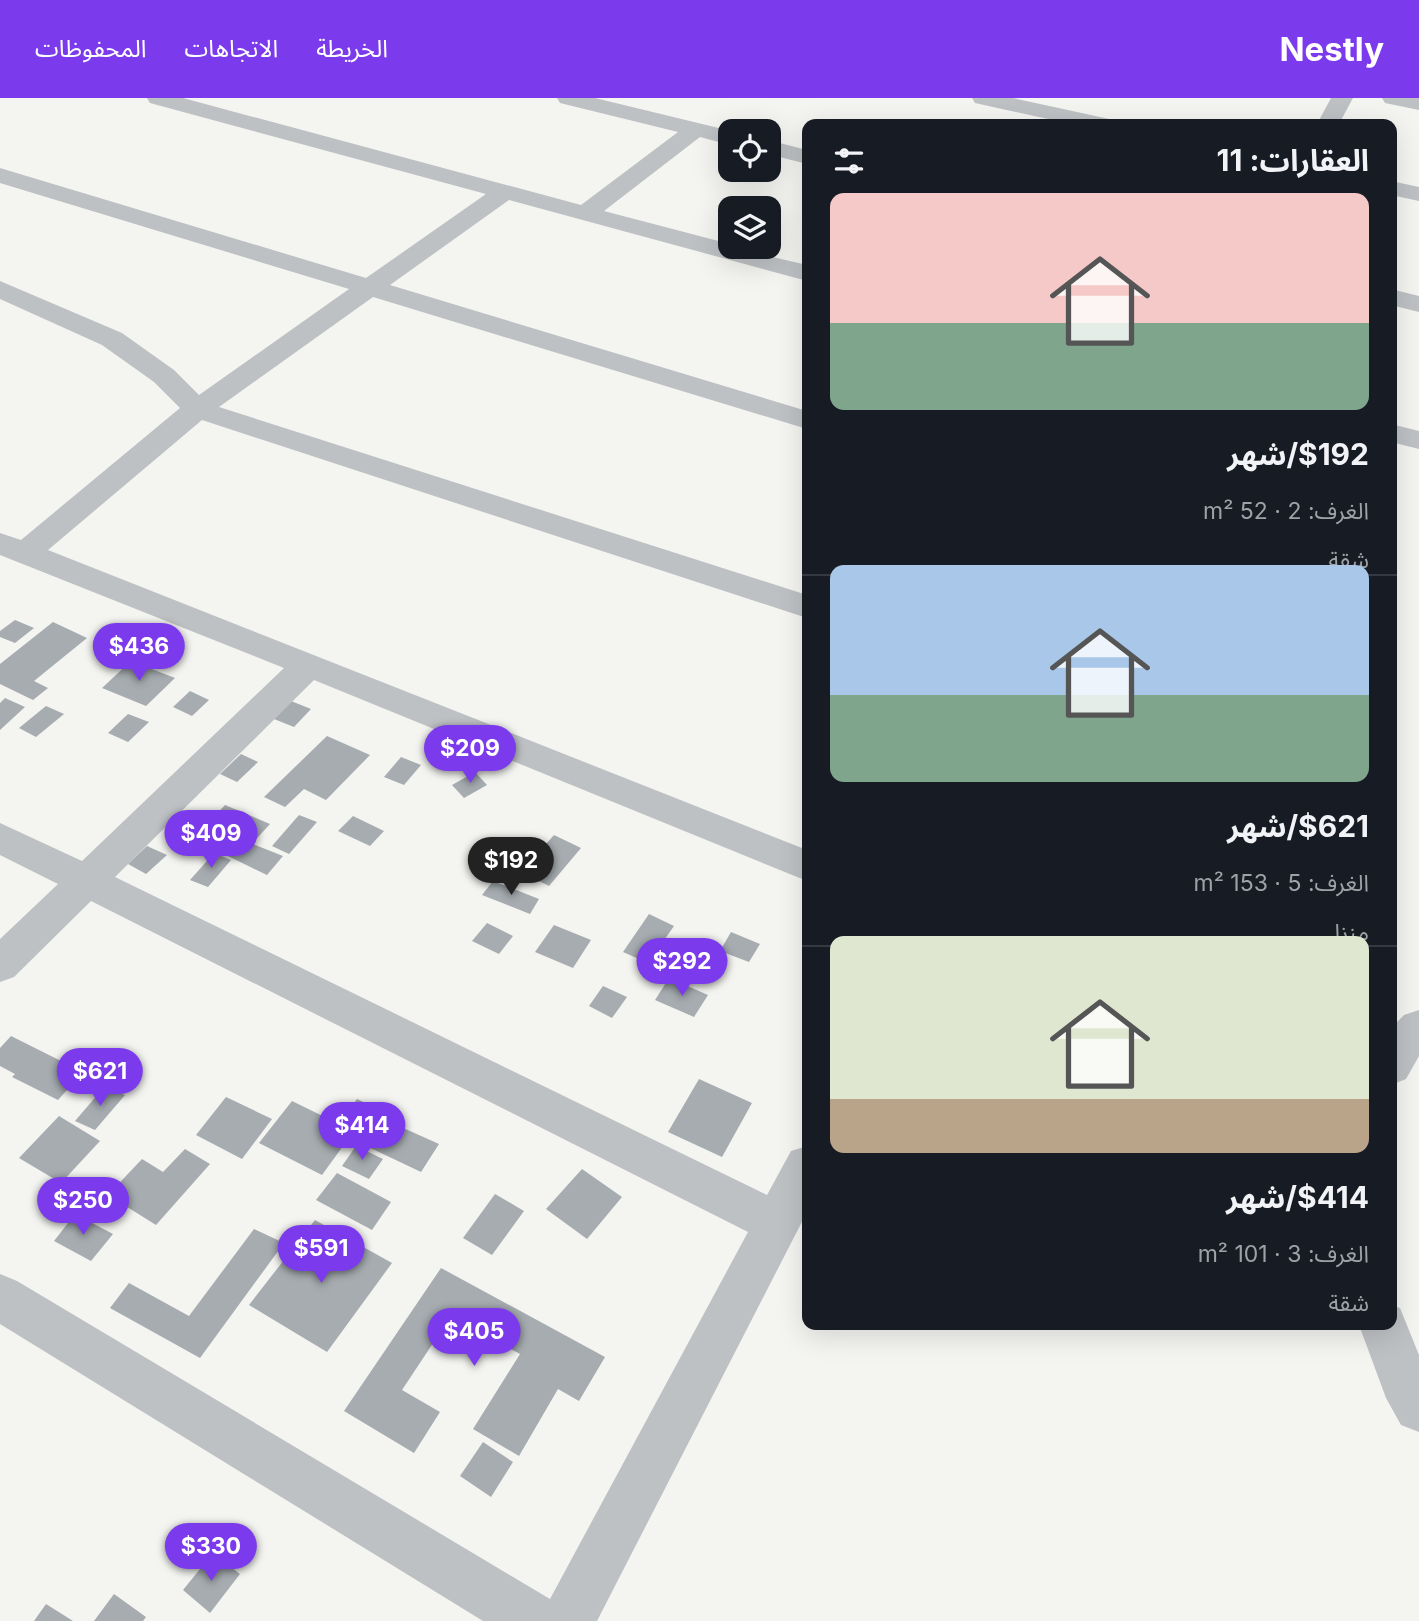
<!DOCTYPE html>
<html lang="ar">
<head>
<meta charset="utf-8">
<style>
	:root { --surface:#171b24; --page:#242831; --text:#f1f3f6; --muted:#9ea1a6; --line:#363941; --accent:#7c3aed }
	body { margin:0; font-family:Inter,"Noto Sans Arabic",sans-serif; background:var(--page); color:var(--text); direction:rtl; height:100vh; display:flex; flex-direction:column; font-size:26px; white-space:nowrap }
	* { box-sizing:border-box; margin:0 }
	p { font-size:23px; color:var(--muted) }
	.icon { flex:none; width:38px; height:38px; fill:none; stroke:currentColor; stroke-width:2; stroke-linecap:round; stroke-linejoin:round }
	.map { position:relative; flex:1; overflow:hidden; direction:ltr }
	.details { position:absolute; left:802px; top:21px; width:595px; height:1211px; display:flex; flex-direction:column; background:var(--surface); border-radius:14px; box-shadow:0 7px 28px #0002; direction:rtl }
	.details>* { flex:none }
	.tools { position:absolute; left:718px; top:21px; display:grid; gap:14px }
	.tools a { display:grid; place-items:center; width:63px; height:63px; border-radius:14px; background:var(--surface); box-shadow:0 7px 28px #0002; font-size:35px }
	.price { position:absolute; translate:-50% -60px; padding:0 16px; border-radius:24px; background:var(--accent); color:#fff; font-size:23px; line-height:46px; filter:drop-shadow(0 2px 4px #0008) }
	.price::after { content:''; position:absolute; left:50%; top:42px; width:21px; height:16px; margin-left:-10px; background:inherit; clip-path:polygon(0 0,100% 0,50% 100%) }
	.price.active { background:#222; color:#fff }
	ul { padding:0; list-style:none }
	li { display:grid; align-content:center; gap:14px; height:371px; padding:0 28px }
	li+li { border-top:2px solid var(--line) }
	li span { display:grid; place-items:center; height:217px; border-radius:14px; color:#555 }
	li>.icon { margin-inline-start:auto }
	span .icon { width:126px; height:126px; fill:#fffc; stroke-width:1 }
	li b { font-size:30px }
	h2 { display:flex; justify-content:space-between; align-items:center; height:84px; padding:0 28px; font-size:30px }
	header { display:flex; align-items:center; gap:42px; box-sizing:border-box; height:98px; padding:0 35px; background:var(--accent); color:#fff }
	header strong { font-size:33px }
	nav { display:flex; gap:38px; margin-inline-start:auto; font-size:24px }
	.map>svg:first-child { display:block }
</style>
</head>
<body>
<header>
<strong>Nestly</strong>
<nav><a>الخريطة</a><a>الاتجاهات</a><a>المحفوظات</a></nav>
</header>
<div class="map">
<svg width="1419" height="1523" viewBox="0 0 1419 1523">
	<rect width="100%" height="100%" fill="#f4f4f1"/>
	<path fill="#a6acb0" d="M15 522 34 530 15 545 0 539V533Z
		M53 524 87 540 34 583 48 590 33 602 0 586V566Z
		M131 563 175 580 146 608 102 590Z
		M190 593 209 602 192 618 173 609Z
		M5 600 25 609 0 632V605Z
		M291 603 311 611 294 629 274 621Z
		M46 608 64 616 36 639 19 630Z
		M128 616 149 624 128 644 108 635Z
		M327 638 370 657 326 702 304 691 285 709 264 699Z
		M241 656 258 664 237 684 220 676Z
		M401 659 421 667 404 687 384 679Z
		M475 674 487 687 464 700 452 687Z
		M225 707 270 726 247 751 253 746 283 758 267 777 193 741Z
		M299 717 317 724 289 756 272 748Z
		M353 718 384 733 370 748 338 733Z
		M554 737 581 750 549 788 521 774Z
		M147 748 167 757 146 776 128 766Z
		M214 755 231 762 208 789 190 782Z
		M493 783 539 801 530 816 482 797Z
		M649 816 674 828 648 865 623 854Z
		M487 825 513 838 499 856 472 843Z
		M554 827 591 842 573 870 535 854Z
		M731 834 760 846 749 864 720 853Z
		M669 880 708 897 694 919 655 902Z
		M603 888 627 899 612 920 589 908Z
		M11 938 83 974 58 1002 12 979 15 976 0 968V950Z
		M699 981 752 1005 722 1059 668 1034Z
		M105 988 125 997 95 1032 75 1023Z
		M226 999 272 1021 242 1061 196 1037Z
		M357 1001 372 1008 322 1077 259 1045 292 1003 339 1026Z
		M59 1018 100 1043 61 1085 19 1060Z
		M381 1020 439 1046 421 1074 362 1046Z
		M356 1048 383 1061 369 1081 342 1068Z
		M185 1051 210 1066 156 1127 108 1097 142 1061 163 1074Z
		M582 1071 622 1099 587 1141 546 1111Z
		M337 1075 391 1104 372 1132 316 1102Z
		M495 1096 524 1113 492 1157 463 1140Z
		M75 1116 113 1136 91 1163 54 1143Z
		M315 1122 392 1165 327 1254 249 1207Z
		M254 1131 284 1145 200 1260 110 1210 129 1185 189 1218Z
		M441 1170 605 1259 579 1303 558 1291 519 1358 473 1331 520 1256 451 1218 402 1292 440 1314 414 1355 344 1313Z
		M483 1344 513 1364 491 1399 460 1378Z
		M213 1455 240 1476 210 1515 183 1492Z
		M114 1496 146 1519 143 1523H94Z
		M46 1506 73 1523H34Z"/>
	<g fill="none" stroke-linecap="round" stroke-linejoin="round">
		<path fill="#bec1c4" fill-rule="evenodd" d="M147 0H183L581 107 678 34 560 5 557 0H595L731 33 730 47 700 39 604 113 730 146V149L807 167V183L509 102 390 187 807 313V331L373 199 219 309 807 497V520L202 322 48 452 807 752V783L314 582 115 779 767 1097 791 1053 807 1048V1114L597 1523H483L0 1226V1176L17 1183 550 1501 748 1134 91 803 14 879 0 884V841L58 786 0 757V725L82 763 284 570 0 457V435L21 442 180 310 154 284 102 247 0 201V183L122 235 174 272 199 297 349 191 0 85V70L366 180 486 96 150 5Z
			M972 0H1013L1109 21 1112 26H1071L975 5Z
			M1331 0H1353L1339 26H1317Z
			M1382 0H1419V12L1385 5Z
			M768 42 807 52V66L768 56Z
			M1391 83 1419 89V103L1391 97Z
			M1391 191 1419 198V214L1391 207Z
			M1391 326 1419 333V351L1391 344Z
			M1419 912V958L1406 981 1391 987V930L1404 917Z
			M1391 1207 1400 1210 1419 1257V1334L1401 1327 1386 1300 1359 1227H1391Z"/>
	</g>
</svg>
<div class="tools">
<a><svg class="icon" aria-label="locate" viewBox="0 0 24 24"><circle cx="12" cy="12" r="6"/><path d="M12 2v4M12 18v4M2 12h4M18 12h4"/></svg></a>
<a><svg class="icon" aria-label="layers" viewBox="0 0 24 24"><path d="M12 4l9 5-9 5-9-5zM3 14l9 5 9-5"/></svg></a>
</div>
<b class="price" style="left:139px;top:585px">$436</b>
<b class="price" style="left:470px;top:687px">$209</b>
<b class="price" style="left:211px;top:772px">$409</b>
<b class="price active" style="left:511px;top:799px">$192</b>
<b class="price" style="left:682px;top:900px">$292</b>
<b class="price" style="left:100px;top:1010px">$621</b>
<b class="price" style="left:362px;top:1064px">$414</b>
<b class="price" style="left:83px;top:1139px">$250</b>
<b class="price" style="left:321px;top:1187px">$591</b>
<b class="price" style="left:474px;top:1270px">$405</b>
<b class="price" style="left:211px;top:1485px">$330</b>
<section class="details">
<h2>العقارات: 11<svg class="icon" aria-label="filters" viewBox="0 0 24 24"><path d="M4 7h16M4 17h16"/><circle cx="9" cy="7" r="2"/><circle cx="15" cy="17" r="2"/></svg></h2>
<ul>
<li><span style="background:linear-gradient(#f6c9c9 60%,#7fa58c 0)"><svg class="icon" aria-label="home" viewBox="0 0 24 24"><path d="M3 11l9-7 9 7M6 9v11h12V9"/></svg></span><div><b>$192/شهر</b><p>الغرف: 2 · 52 m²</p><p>شقة</p></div></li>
<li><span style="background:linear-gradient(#a9c7e8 60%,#7fa58c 0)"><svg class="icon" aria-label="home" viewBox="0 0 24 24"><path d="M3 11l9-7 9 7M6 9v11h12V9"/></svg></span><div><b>$621/شهر</b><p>الغرف: 5 · 153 m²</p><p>منزل</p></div></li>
<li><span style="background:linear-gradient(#dfe7d0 75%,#b9a48a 0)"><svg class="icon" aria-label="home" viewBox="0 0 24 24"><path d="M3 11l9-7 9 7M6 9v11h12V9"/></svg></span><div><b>$414/شهر</b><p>الغرف: 3 · 101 m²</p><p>شقة</p></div></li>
</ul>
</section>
</div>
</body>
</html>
